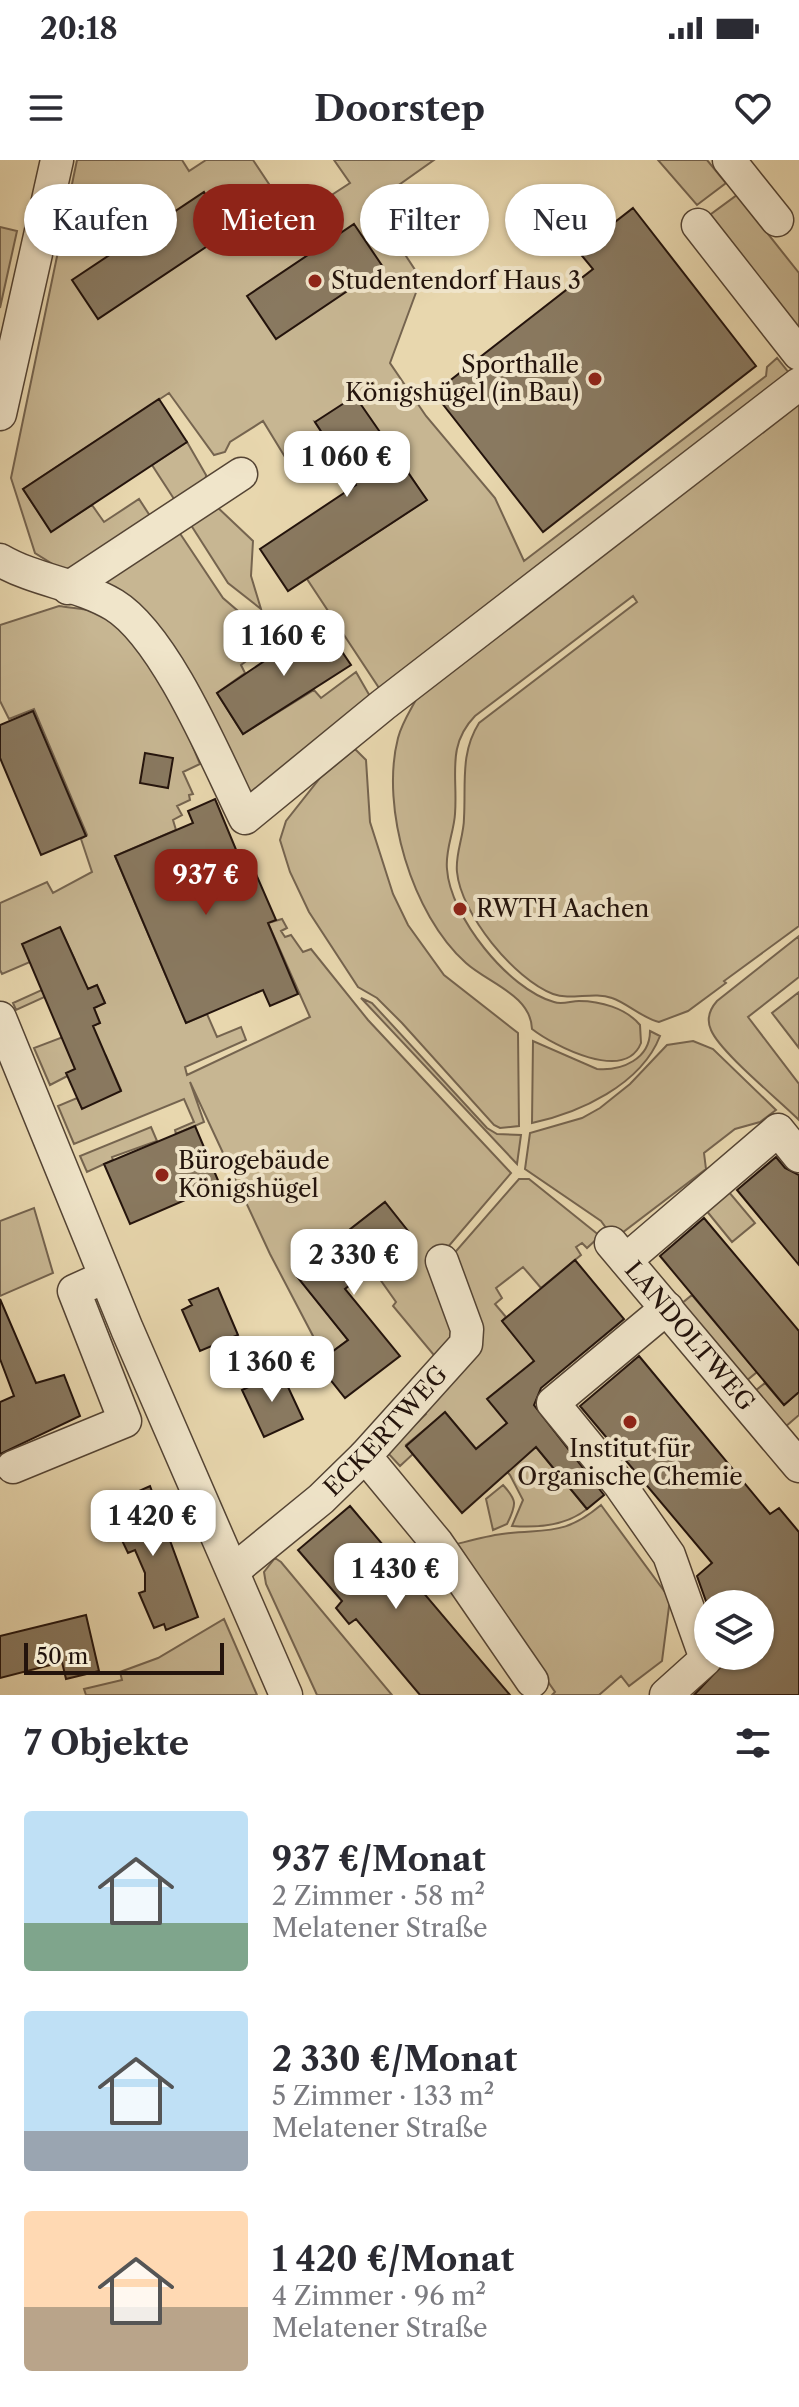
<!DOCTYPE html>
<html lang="de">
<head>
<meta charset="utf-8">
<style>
	:root { --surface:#fff; --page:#f7f7f7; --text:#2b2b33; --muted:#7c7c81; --accent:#8f2418 }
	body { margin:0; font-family:"Libre Caslon Text",serif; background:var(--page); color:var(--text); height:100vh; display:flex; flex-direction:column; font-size:30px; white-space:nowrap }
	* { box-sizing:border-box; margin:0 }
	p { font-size:26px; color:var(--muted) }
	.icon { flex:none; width:44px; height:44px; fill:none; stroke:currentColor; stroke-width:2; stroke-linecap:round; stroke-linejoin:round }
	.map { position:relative; height:1535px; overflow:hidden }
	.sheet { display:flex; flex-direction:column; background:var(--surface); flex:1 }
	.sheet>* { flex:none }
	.banner { position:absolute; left:24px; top:24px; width:752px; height:72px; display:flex; gap:16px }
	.buttons { position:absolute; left:694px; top:1430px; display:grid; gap:16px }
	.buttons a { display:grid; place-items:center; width:80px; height:80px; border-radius:50%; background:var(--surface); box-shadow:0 2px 6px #0004; font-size:40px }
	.scale { position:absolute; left:24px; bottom:20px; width:200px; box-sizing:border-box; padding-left:8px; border:4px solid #23130c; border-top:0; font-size:22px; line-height:28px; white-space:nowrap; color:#23130c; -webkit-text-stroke:6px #f0e5ca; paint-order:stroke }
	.price { position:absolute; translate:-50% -68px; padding:0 18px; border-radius:16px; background:#fff; color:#222; font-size:26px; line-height:52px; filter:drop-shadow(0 2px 4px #0008) }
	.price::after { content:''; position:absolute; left:50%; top:48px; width:24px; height:18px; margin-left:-12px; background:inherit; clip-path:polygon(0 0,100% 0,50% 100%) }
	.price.on { background:var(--accent); color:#fff }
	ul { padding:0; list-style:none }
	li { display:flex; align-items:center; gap:24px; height:200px; padding:0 24px }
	li span { display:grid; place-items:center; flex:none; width:224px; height:160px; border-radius:8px; color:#555 }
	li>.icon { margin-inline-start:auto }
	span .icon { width:96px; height:96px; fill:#fffc; stroke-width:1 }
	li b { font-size:34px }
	h2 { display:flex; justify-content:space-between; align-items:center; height:96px; padding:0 24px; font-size:34px }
	.tag { padding:0 28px; border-radius:36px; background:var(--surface); box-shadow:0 2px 6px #0004; font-size:28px; line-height:72px }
	.tag.on { background:var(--accent); color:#fff }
	.status { display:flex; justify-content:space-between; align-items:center; height:56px; padding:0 40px; background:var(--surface); direction:ltr }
	.status svg { height:22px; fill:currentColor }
	header { display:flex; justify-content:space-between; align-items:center; height:104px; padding:0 24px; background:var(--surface); font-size:36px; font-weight:700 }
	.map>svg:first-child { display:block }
</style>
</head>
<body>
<div class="status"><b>20:18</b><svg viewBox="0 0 49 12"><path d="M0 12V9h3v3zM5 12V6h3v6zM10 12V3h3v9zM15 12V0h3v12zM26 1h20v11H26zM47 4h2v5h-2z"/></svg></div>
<header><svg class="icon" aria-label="menu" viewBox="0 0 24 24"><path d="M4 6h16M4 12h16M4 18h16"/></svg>Doorstep<svg class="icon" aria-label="heart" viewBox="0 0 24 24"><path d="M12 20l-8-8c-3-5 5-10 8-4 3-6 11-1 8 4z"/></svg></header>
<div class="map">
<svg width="799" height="1535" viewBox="0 0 799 1535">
	<rect width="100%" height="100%" fill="#e8d7ae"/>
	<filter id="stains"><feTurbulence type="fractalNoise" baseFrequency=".0025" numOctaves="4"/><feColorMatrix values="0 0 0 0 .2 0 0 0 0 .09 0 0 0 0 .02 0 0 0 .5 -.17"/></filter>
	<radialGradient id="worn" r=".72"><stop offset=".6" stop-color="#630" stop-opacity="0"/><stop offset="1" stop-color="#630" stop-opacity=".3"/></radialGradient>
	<path fill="#c7b692" stroke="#75644f" stroke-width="2" d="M77 0H182L189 11 206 0H253L293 60 350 23 334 0H434L372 44 421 119 390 203 426 256 495 338 524 401 766 216 767 207 777 198 793 218 385 537 307 419 426 340 399 298 315 262 324 276 285 297 263 261 230 282 225 292 214 295 169 233 23 329 51 371 92 345 104 362 139 339 154 362 67 413 35 393 11 318Z
		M658 0H707L726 23 697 45Z
		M737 35 799 113V178L707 57Z
		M0 67 17 71 0 148Z
		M799 233V766L724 821 726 823 688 851 659 862C642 858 627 843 612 838 593 831 571 841 553 834 514 819 461 754 457 712 455 694 464 676 464 658 466 624 460 593 479 563L637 442 633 436 475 556C446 586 458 616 455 654 454 672 445 690 447 709 450 756 508 829 554 842 562 845 571 841 579 841 600 841 626 848 640 865L641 883C625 923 554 886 532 869 531 835 488 823 466 803 412 755 380 648 398 578 402 562 412 548 419 534Z
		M187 282 206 315 205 328 176 342 152 305Z
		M214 344 253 381 251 416 261 449 228 423 189 362Z
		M177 369 223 438 273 481 241 505 245 513 217 533 243 574 314 530 321 538 356 512 375 545 255 634 246 632 93 427Z
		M59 446C70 448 86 448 96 452 147 474 181 557 200 604L183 612 193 634 189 635 190 640 177 646 182 655 173 660 176 670 115 696 186 863 207 854 217 877 241 867 246 880 185 907 187 915 310 857 268 763 282 759 287 768 281 771 285 777 291 775 303 792 311 789 368 860 511 1013 430 1108 460 1177 438 1200 393 1146 396 1142 372 1108 412 1076 385 1042 295 1113 348 1180 317 1203 292 1202 313 1176 270 1094 190 922 204 962 176 974 175 970 194 962 184 939 74 984 58 946 77 938 82 948 121 930 106 896 50 925 34 888 100 863 94 848 105 843 97 825 57 842 53 833 16 850 13 843 42 830 75 800 60 768 23 784 30 802 2 814 0 810V743L47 722 53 733 92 712 81 679 87 675 34 549 9 559 0 541V465Z
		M355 589 366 600 370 662 393 734 408 765 444 815 518 873 519 966 500 968 494 965 402 863 377 838 358 827 309 752 290 712 280 680 286 661 320 618Z
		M799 776V817L748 857 799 924V960C779 940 720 892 711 870 706 859 710 849 717 841Z
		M799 832V888L772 853Z
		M361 838 372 843 487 968 497 974 521 975 517 1004Z
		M650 871 660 876C641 925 579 953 532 963L533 881 597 909C622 911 650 899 650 871Z
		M693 881 713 889 776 950 760 962 735 969 704 993 706 1009 614 1079 601 1061 525 1009 530 973 582 958 600 948 630 924 667 885Z
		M151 967 157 981 112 997 113 1000 87 1012 80 996Z
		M519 1019H529L600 1076 587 1088 582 1083 576 1087 581 1095 541 1128 523 1107 496 1128 502 1138 495 1144 506 1157 502 1161 535 1202 523 1271 587 1349C566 1366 538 1368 512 1366L523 1340 510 1315 482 1284 476 1289 445 1253 406 1285 413 1294 400 1306 387 1292 426 1254 422 1249 470 1194 450 1098Z
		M723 1025 755 1063 732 1082 701 1044Z
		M34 1048 53 1113 0 1136V1061Z
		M692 1135 757 1212 746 1221 681 1144Z
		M765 1223 784 1245 799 1232V1255L785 1267 755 1231Z
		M503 1325C517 1340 517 1344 507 1364L493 1370 486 1339Z
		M601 1345 670 1439 662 1501 629 1526 621 1516 599 1535H552L555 1532 453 1385C469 1381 486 1376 502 1374 546 1368 563 1377 601 1345Z
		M275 1398 281 1402 392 1535H317L266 1424 264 1412Z
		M224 1459 257 1535H86L84 1529 122 1520 120 1512 158 1498Z"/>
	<path fill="#897960" stroke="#23130c" stroke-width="2" d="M204 32 230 71 98 159 72 120Z
		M633 48 756 206 543 372 434 233 593 109 578 91Z
		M354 64 383 107 276 179 247 136Z
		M355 236 427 340 288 431 260 389 356 325 315 262Z
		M159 239 187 282 51 372 23 329Z
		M322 462 351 505 243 574 217 533Z
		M33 551 86 676 41 695 0 598V565Z
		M145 593 173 598 168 628 140 623Z
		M215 639 244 709 252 705 276 760 268 763 298 834 270 846 263 830 186 863 115 696 193 663 188 651Z
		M60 767 88 829 97 825 105 843 94 848 100 863 93 866 121 931 82 949 66 913 75 909 22 784Z
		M195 966 220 1025 130 1064 104 1004Z
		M776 997 785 1008 799 1015V1105L737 1030Z
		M385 1042 412 1076 345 1129 400 1196 345 1238 317 1203 348 1180 294 1113Z
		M704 1058 799 1171V1232L784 1245 660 1096Z
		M575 1100 624 1159 541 1228 534 1245 604 1335 587 1349 536 1287 462 1353 406 1286 445 1252 476 1289 507 1263 487 1239 534 1201 502 1161Z
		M218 1128 238 1175 200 1191 182 1150 192 1145 189 1140Z
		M0 1139 36 1223 64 1215 80 1256 0 1294V1242L14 1236 0 1199Z
		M639 1196 770 1354 779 1348 799 1372V1535H694L731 1496H760V1444H707L697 1416 712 1403 580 1246Z
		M281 1212 303 1259 264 1277 242 1230Z
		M150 1326 198 1457 166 1470 164 1464 154 1468 139 1433 145 1431V1413L135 1390 128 1393 120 1376 116 1378 103 1347Z
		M350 1346 510 1535H420L356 1459 349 1464 336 1448 342 1441 298 1390Z
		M86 1455 99 1511 66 1519 62 1502 0 1518V1476Z"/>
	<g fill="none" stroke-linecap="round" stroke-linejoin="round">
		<defs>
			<g id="minor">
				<path d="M729 0 777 60"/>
				<path d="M698 65 799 194"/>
				<path d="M0 254 57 0"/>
				<path d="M0 400C36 421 79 424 114 445 166 477 217 601 245 658L383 545 799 224"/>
				<path d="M68 428 241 314"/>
				<path d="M0 858 127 1169 286 1535"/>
				<path id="s1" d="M611 1083 799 1306"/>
				<path d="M626 1100 778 970 799 996"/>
				<path d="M365 1296 437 1383 532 1521"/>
				<path d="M13 1307 125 1261 74 1131 105 1117"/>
				<path id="s2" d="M234 1410 321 1339 365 1296 466 1184 467 1169 442 1101"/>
				<path d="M666 1535 706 1499 669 1395 620 1325 553 1243 667 1148"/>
			</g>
		</defs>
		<use href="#minor" stroke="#544434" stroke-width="35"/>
		<use href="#minor" stroke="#f0e5ca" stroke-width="32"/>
	</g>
	<g fill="#8f2418" stroke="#f0e5ca" stroke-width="3">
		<circle cx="315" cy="121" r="8"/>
		<circle cx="595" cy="219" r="8"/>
		<circle cx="460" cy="749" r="8"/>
		<circle cx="162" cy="1015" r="8"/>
		<circle cx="630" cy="1262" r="8"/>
	</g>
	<g text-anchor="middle" stroke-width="8" stroke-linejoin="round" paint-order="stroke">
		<g font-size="24" fill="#23130c" stroke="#f0e5ca" text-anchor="start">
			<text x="331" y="129">Studentendorf Haus 3</text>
			<text x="579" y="213" text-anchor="end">Sporthalle<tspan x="579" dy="28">Königshügel (in Bau)</tspan></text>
			<text x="476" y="757">RWTH Aachen</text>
			<text x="178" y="1009">Bürogebäude<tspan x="178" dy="28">Königshügel</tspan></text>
			<text x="630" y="1297" text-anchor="middle">Institut für<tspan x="630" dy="28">Organische Chemie</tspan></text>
		</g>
		<g font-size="24" fill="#23130c" stroke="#f0e5ca">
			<text dy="8" stroke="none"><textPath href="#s1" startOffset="122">LANDOLTWEG</textPath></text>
			<text dy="8" stroke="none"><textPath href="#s2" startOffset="206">ECKERTWEG</textPath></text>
		</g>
	</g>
	<rect width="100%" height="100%" filter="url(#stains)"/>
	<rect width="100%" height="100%" fill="url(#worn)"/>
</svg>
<div class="buttons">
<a><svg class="icon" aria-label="layers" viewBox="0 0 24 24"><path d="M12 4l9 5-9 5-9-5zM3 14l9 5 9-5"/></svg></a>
</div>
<div class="scale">50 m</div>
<b class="price" style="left:347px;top:339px">1 060 €</b>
<b class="price" style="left:284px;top:518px">1 160 €</b>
<b class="price on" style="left:206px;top:757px">937 €</b>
<b class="price" style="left:354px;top:1137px">2 330 €</b>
<b class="price" style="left:272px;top:1244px">1 360 €</b>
<b class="price" style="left:153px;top:1398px">1 420 €</b>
<b class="price" style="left:396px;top:1451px">1 430 €</b>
<div class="banner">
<a class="tag">Kaufen</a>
<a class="tag on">Mieten</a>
<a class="tag">Filter</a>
<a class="tag">Neu</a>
</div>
</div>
<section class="sheet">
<h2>7 Objekte<svg class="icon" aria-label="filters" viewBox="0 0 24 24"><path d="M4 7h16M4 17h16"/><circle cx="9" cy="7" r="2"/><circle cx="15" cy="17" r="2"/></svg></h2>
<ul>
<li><span style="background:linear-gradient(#bfe0f5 70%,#7fa58c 0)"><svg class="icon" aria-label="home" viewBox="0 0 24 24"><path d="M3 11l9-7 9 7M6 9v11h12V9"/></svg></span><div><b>937 €/Monat</b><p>2 Zimmer · 58 m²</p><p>Melatener Straße</p></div></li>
<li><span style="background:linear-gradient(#bfe0f5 75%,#9aa5b1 0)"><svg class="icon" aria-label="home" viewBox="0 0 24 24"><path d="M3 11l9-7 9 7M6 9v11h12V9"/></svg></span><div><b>2 330 €/Monat</b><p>5 Zimmer · 133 m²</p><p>Melatener Straße</p></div></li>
<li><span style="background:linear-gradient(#ffd9b3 60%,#b9a48a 0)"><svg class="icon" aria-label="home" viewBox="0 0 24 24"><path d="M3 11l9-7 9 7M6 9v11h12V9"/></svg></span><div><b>1 420 €/Monat</b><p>4 Zimmer · 96 m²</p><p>Melatener Straße</p></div></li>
</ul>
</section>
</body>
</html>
